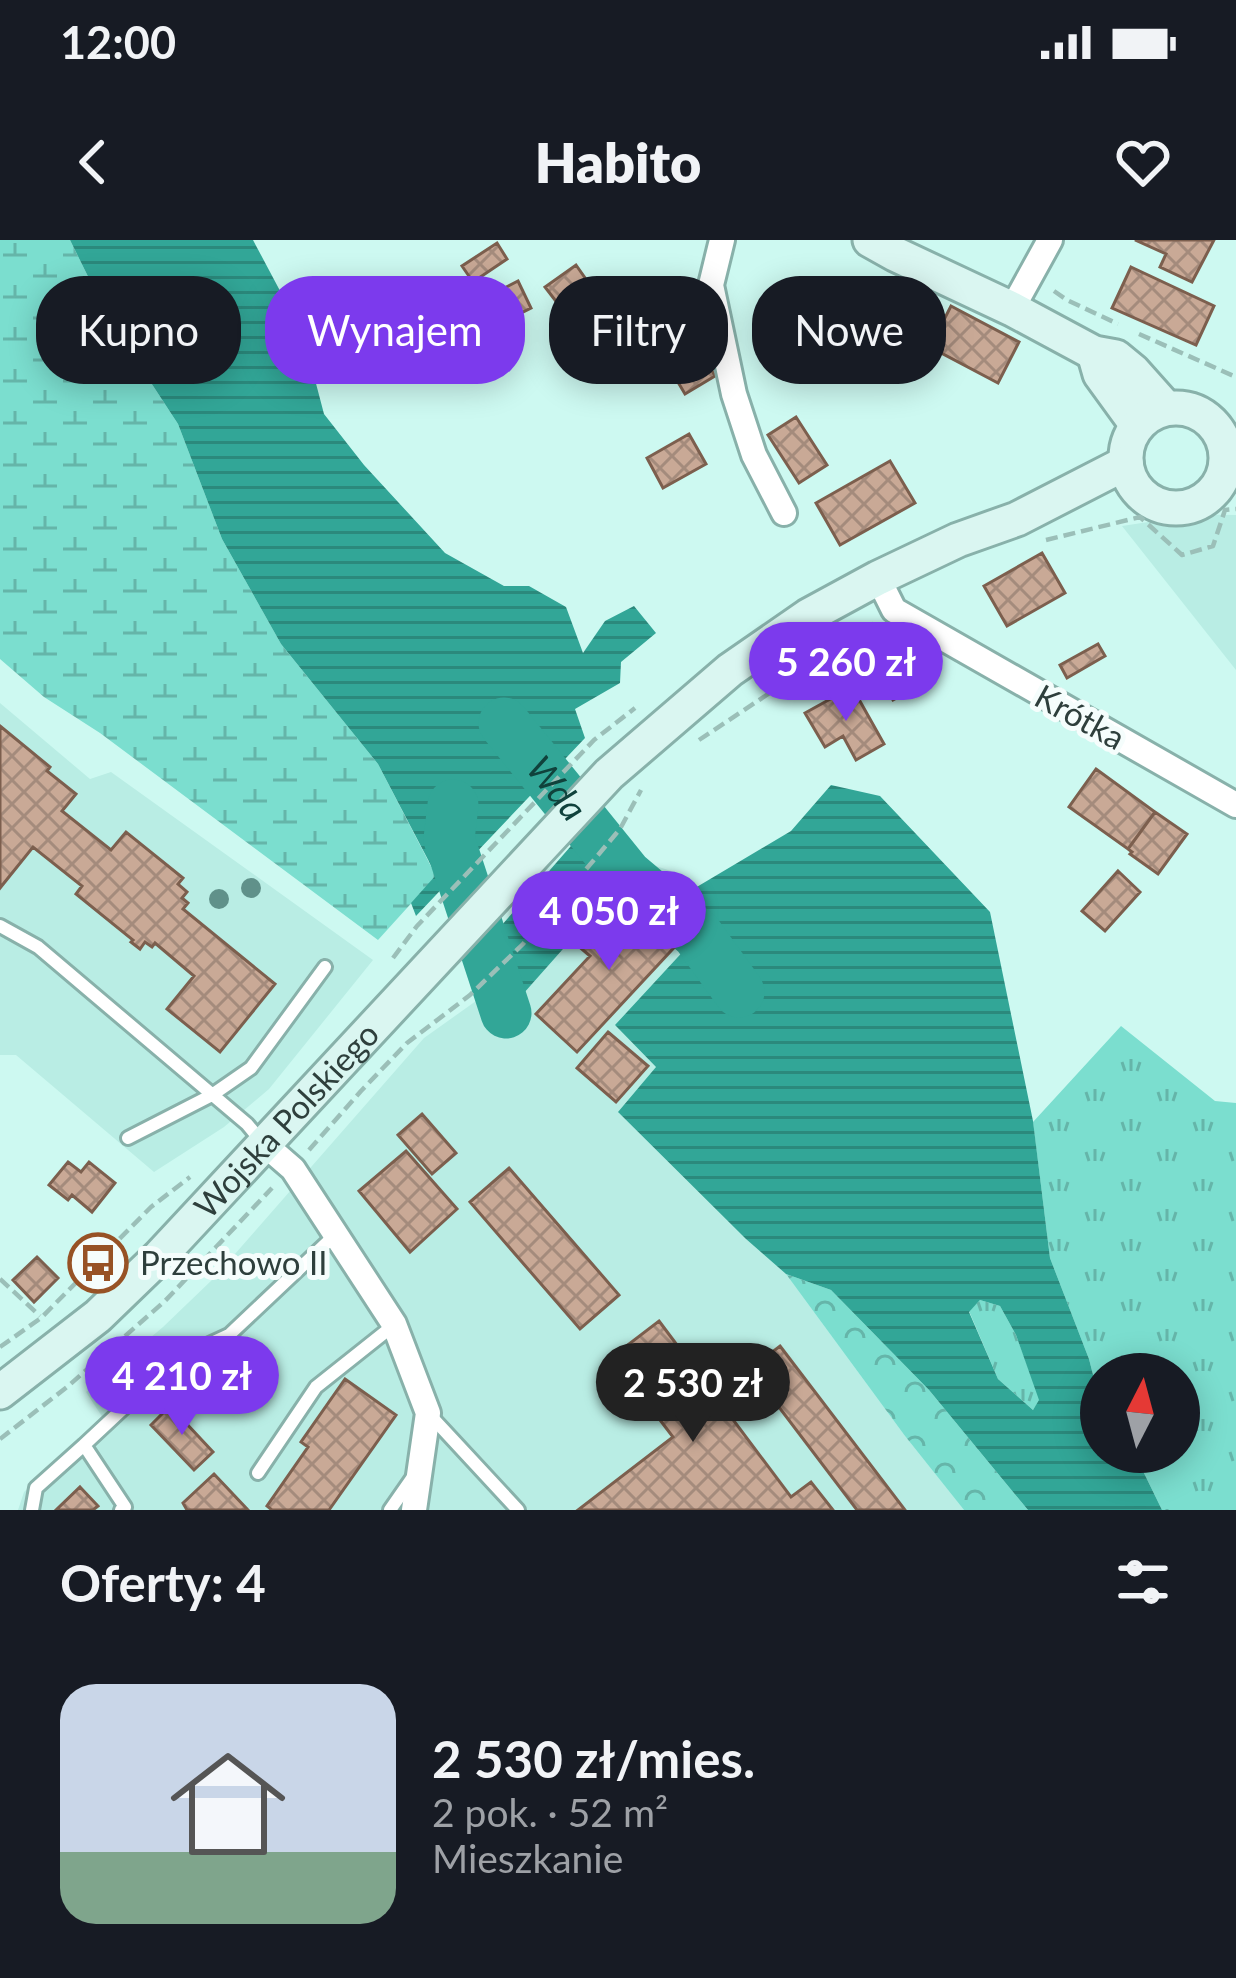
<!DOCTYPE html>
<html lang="pl">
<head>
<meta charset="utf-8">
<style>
	:root { --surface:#171b24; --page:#242831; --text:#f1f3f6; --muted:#9ea1a6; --accent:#7c3aed }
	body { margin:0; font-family:Lato,sans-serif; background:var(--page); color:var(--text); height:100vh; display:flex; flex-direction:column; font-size:45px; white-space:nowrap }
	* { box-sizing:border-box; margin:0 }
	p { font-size:39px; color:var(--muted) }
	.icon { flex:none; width:66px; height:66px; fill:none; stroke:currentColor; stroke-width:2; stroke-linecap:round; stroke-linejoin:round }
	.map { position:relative; height:1270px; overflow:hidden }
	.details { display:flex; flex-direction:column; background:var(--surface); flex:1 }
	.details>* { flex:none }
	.hud { position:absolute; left:36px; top:36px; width:1164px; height:108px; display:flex; gap:24px }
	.needle { width:78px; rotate:6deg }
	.fabs { position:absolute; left:1080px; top:1113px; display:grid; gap:24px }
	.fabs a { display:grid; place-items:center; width:120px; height:120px; border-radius:50%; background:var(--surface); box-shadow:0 6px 30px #0003; font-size:60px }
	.price { position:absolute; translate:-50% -102px; padding:0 27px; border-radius:42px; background:var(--accent); color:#fff; font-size:39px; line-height:78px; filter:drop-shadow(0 3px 6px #0008) }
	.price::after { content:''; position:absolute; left:50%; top:72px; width:36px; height:27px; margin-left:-18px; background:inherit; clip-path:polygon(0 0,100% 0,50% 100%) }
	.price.current { background:#222; color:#fff }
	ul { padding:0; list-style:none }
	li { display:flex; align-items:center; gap:36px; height:300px; padding:0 60px }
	li span { display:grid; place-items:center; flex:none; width:336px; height:240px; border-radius:36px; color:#555 }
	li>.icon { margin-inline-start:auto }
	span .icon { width:144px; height:144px; fill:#fffc; stroke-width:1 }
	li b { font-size:51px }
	h2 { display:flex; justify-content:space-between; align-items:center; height:144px; padding:0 60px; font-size:51px }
	.tag { padding:0 42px; border-radius:48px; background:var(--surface); box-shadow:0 6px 30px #0003; font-size:42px; line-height:108px }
	.tag.current { background:var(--accent); color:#fff }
	.status { display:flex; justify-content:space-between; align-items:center; height:84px; padding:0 60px; background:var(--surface); direction:ltr }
	.status svg { height:33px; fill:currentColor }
	header { display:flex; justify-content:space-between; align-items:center; height:156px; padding:0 60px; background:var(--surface); font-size:54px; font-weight:800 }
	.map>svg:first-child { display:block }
</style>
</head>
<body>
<div class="status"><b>12:00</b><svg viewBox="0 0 49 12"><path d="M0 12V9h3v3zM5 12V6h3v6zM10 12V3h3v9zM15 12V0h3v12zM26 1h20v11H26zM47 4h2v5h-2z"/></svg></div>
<header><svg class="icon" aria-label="back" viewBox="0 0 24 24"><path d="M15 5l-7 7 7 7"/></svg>Habito<svg class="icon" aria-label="heart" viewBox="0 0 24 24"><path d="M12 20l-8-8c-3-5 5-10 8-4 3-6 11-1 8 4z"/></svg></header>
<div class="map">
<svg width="1236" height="1270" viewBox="0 0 1236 1270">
	<defs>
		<pattern id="grass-tufts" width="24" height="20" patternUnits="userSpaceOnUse" patternTransform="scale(3)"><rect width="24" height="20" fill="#7bdecf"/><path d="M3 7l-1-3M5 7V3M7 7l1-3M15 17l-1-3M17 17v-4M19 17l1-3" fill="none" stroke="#65b5a9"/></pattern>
		<pattern id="forest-crowns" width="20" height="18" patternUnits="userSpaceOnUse" patternTransform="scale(3)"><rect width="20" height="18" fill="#7bdecf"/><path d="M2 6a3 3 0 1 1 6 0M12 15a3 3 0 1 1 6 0" fill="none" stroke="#65b5a9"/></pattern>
		<pattern id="wetland-marsh" width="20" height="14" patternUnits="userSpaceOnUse" patternTransform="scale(3)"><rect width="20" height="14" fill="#7bdecf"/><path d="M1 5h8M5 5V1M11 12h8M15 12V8" fill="none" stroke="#65b5a9"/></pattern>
		<pattern id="water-rules" width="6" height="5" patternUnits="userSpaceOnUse" patternTransform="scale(3)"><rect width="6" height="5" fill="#32a697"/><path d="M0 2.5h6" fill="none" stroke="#2b897c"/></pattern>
		<pattern id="building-cross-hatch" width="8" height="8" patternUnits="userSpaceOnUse" patternTransform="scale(3)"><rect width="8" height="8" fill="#c9a996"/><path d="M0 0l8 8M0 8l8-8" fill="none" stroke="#a48b7c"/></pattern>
	</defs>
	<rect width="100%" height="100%" fill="#cdf9f1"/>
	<path fill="#b9ede4" d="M1172 274 1236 275V430L1122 286 1168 279Z
		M0 463 90 539 111 532 373 720 269 849 224 887 154 932 16 815H0Z
		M641 621 671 631 714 678 615 785 656 827 619 873 746 999 786 1034 905 1196 964 1270H18L24 1252 103 1178 86 1152 163 1087 213 1039 424 798 476 761 501 779Z"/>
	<path fill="url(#grass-tufts)" d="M1121 786 1215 861 1236 863V1270H1162L1143 1231 1128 1212H1179V1134H1101V1166L1089 1119 1050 1018 1033 882Z
		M980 1060 1000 1066 1016 1095 1040 1160 1033 1170 998 1139 969 1071Z"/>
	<path fill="url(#forest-crowns)" d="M786 1034 831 1050 929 1150 1028 1270H964L905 1196Z"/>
	<path fill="url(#wetland-marsh)" d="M0 0H70L108 77 178 184 222 299 281 404 378 524 436 636 378 700 100 493 44 457 0 419Z"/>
	<path fill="url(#water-rules)" fill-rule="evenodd" d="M70 0H253L303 94 324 174 364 225 445 313 504 346H529L566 367 583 413 605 381 634 366 656 393 621 422 620 443 575 469 585 498 416 676 411 663 436 635 378 524 281 404 222 299 178 184 108 77Z
		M831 545 880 556 990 672 1033 881 1050 1018 1089 1119 1101 1166V1212H1128L1143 1231 1162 1270H1028L929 1150 831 1050 786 1034 746 999 618 872 656 827 615 785 713 679 690 651 791 591ZM980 1060 1000 1066 1016 1095 1039 1160 1033 1170 998 1139 969 1072Z
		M598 575 641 621 500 780 476 761 466 726Z"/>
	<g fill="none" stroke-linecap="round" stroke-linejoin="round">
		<g stroke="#32a697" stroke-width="51">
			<path id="s1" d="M504 483 627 635 697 694 739 752"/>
			<path d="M453 565 449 599 506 773"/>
		</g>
	</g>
	<path fill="url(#building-cross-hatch)" stroke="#7c5f4e" stroke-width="3" d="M1135 0H1214L1192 42 1160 27 1166 14Z
		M497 3 507 19 473 42 462 26Z
		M576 25 597 55 568 77 545 47Z
		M1131 27 1214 66 1196 105 1112 68Z
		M518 41 531 68 489 89 475 63Z
		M899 50 922 67 902 94 879 77Z
		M951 66 1019 102 998 143 930 107Z
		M680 77 715 136 685 154 650 95Z
		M615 85 636 113 598 141 577 114Z
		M796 177 827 225 799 243 768 195Z
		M689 194 706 224 663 248 647 218Z
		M890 221 915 263 840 305 816 263Z
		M1042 313 1065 353 1007 386 984 346Z
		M1098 404 1105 416 1067 438 1060 425Z
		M909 414 925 442 893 460 877 432Z
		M852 447 884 504 856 520 843 496 825 507 805 473Z
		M0 486 50 527 47 531 76 554 62 571 111 610 126 592 183 638 178 644 187 652 182 658 188 663 183 669 275 744 220 812 167 769 194 736 155 703 152 707 145 702 140 709 131 702 133 700 76 654 82 646 33 607 0 648Z
		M1096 529 1155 572 1128 609 1069 567Z
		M1155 572 1187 594 1158 634 1130 614 1132 612 1128 609Z
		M1118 631 1140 652 1105 691 1082 671Z
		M638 658 682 699 577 812 536 774 590 716 577 705 595 686 604 693Z
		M608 792 648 826 616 862 577 828Z
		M422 874 456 913 432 934 398 895Z
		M406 911 457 969 410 1012 359 951Z
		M68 922 81 932 89 922 115 943 92 972 72 955 68 960 49 945Z
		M509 928 619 1055 580 1089 470 962Z
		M37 1017 58 1038 34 1062 13 1040Z
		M659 1081 791 1257 811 1242 833 1270H578L673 1197 612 1117Z
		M780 1106 905 1270H857L750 1129Z
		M345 1139 396 1175 329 1270H272L267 1266 308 1207 301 1202Z
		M170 1166 213 1212 194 1230 151 1185Z
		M214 1234 248 1270H187L183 1263Z
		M80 1247 98 1266 93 1270H56Z"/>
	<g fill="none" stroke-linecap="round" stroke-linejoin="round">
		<defs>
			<path id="lane" d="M0 686 38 707 247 884 262 902
				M128 898 212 855 251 828 325 727
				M429 1174 518 1270
				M84 1205 175 1120 229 1095 335 995
				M258 1233 316 1147 394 1085
				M32 1270 36 1248 84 1205 125 1267 121 1270
				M390 1270 413 1237"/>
			<path id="street" d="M722 0 711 45 734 154 754 215 784 273
				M1012 69 1050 0
				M878 338 894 370 1236 565
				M263 903 293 929 394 1084 428 1173 414 1270"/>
			<g id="secondary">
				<path d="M870 0 895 14 1012 69 1094 113 1116 117 1133 131 1166 168"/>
				<path d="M1094 113 1100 134 1137 185"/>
				<circle cx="1176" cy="218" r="50"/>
				<path id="s2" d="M0 1152 98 1076 160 1016 609 534 730 430 808 376 878 338 958 300 1017 279 1126 223"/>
			</g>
		</defs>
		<use href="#lane" stroke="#88b1aa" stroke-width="18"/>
		<use href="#street" stroke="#88b1aa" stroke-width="30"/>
		<use href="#secondary" stroke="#88b1aa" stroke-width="39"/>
		<path stroke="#9bbfb8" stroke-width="4.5" stroke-dasharray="12 6" stroke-linecap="butt" d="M1054 51 1067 60 1118 84
			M1139 94 1236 137
			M1046 300 1140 277 1182 315 1213 306 1225 270 1236 269
			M699 500 875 383
			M393 718 417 686 594 500 635 468
			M309 910 361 851 407 803 470 755 523 704 620 589 641 550
			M0 1039 40 1076
			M0 1107 41 1078 151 967 190 937
			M0 1199 67 1147 165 1061 272 948"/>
		<use href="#lane" stroke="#fff" stroke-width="12"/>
		<use href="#street" stroke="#fff" stroke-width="24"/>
		<use href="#secondary" stroke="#daf6f1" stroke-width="33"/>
	</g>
	<g fill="#60918a">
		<circle cx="251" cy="648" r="10"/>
		<circle cx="219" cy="659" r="10"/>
	</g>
	<defs>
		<symbol id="bus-ring" viewBox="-11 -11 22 22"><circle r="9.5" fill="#f5fdfc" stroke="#975225" stroke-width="1.5"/><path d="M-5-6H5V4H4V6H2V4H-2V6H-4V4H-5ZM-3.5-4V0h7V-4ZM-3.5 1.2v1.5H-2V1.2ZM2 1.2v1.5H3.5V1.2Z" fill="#975225"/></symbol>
	</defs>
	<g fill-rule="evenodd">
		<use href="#bus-ring" x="65" y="990" width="66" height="66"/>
	</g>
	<g text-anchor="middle" stroke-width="10" stroke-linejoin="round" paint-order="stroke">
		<g font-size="33" fill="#2e3f3c" stroke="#f5fdfc">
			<text transform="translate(1080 477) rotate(29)" y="12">Krótka</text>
			<text dy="12" stroke="none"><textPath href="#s2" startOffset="396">Wojska Polskiego</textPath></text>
		</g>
		<g font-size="33" fill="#2e3f3c" stroke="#f5fdfc" text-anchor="start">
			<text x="140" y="1035">Przechowo II</text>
		</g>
		<g font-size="36" font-style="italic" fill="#10423c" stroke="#f5fdfc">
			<text dy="13" stroke="none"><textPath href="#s1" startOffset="84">Wda</textPath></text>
		</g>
	</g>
</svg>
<div class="fabs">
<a><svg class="needle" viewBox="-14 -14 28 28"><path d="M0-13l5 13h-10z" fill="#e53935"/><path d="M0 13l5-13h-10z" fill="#9ea1a6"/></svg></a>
</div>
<b class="price" style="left:846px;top:484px">5 260 zł</b>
<b class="price" style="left:609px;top:733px">4 050 zł</b>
<b class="price" style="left:182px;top:1198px">4 210 zł</b>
<b class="price current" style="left:693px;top:1205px">2 530 zł</b>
<div class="hud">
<a class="tag">Kupno</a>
<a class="tag current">Wynajem</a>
<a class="tag">Filtry</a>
<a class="tag">Nowe</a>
</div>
</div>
<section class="details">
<h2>Oferty: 4<svg class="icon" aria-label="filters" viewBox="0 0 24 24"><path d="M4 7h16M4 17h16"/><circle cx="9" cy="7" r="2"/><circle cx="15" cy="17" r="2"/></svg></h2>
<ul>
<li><span style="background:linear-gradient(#c9d6e8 70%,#7fa58c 0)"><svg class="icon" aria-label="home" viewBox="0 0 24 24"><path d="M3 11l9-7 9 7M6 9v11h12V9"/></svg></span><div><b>2 530 zł/mies.</b><p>2 pok. · 52 m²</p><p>Mieszkanie</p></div></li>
</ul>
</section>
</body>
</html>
